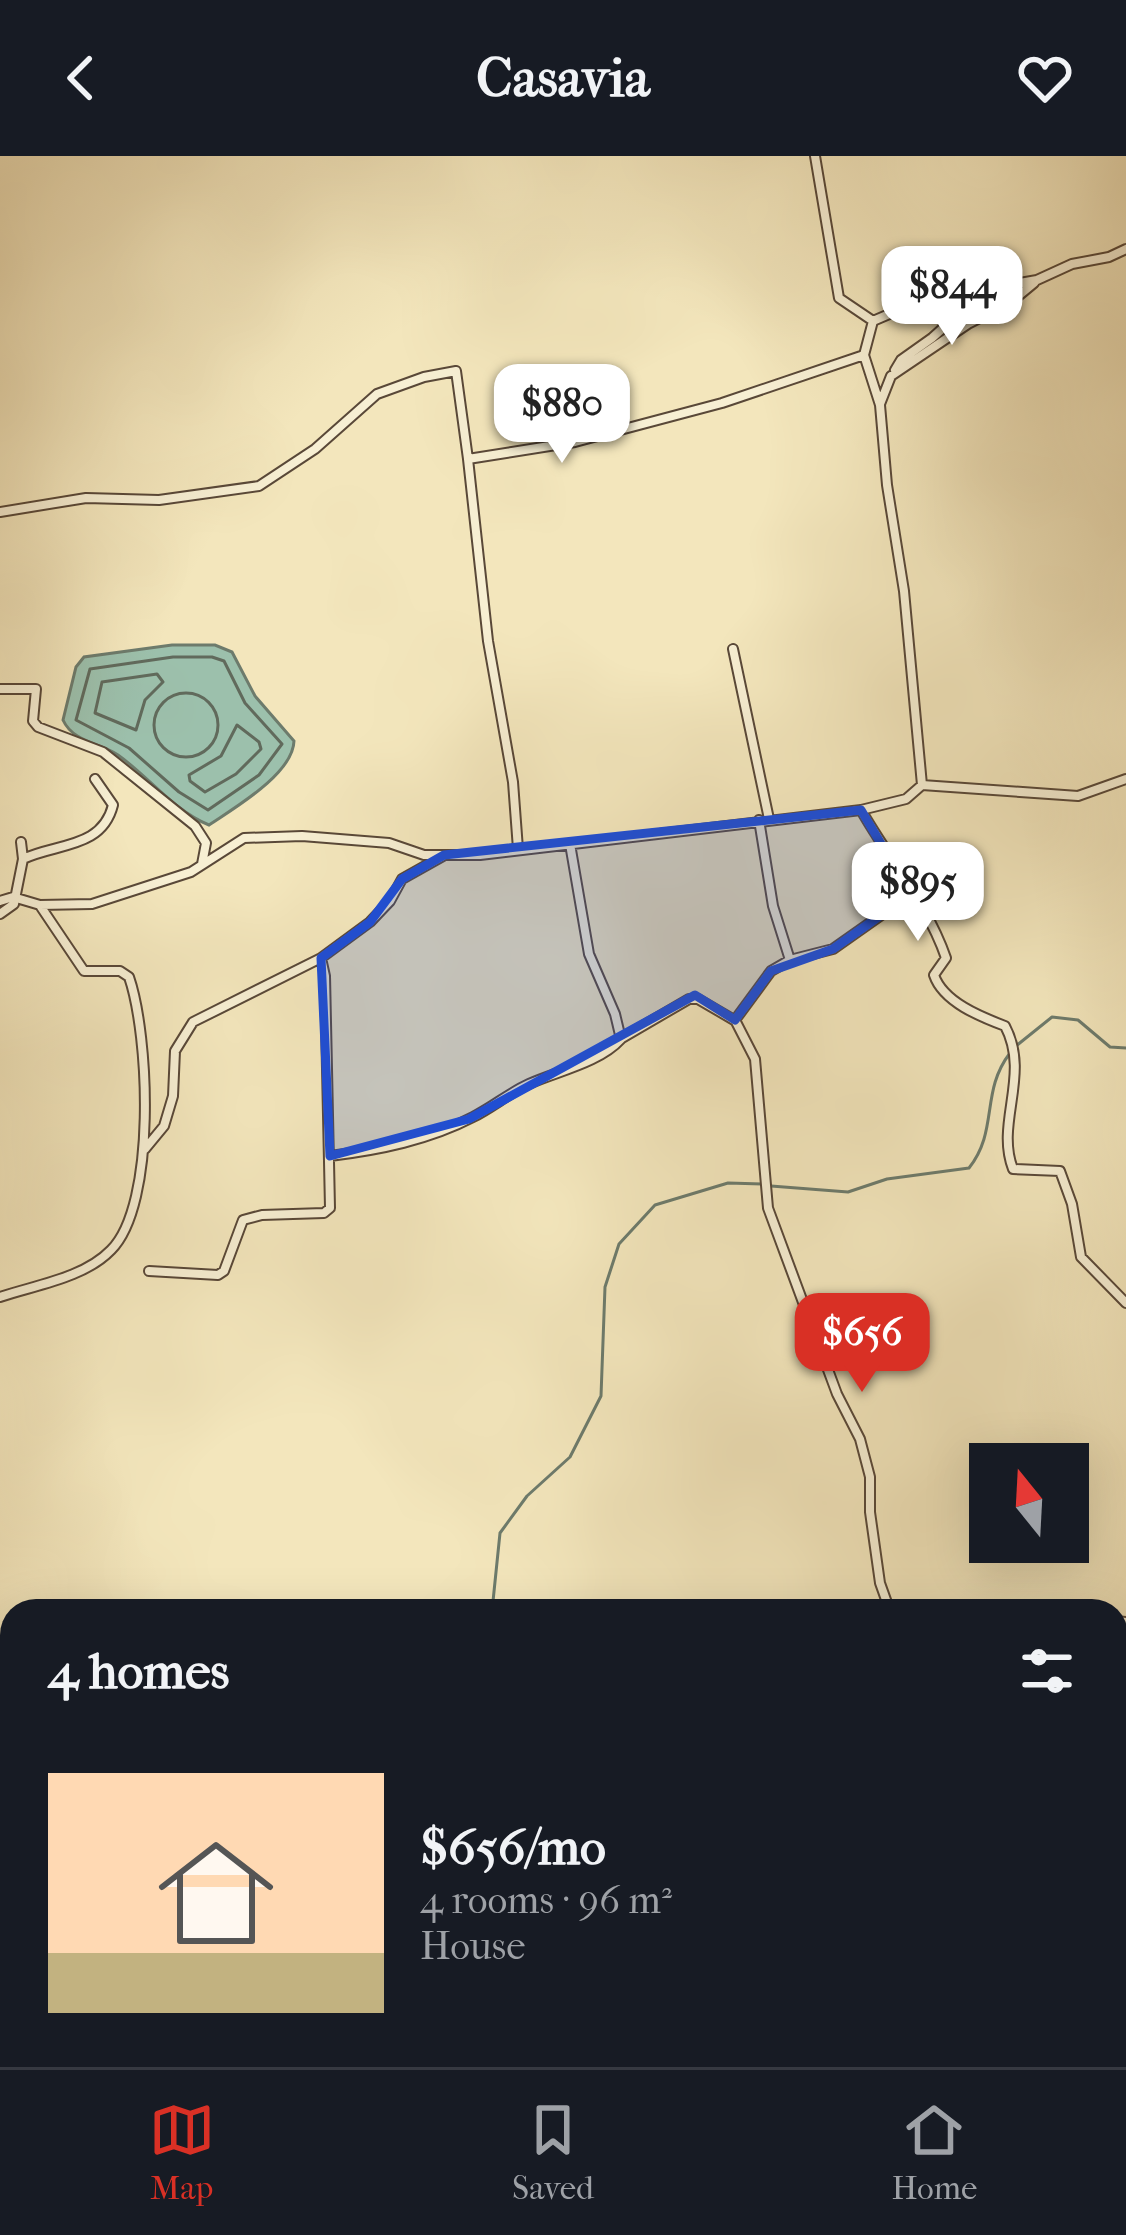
<!DOCTYPE html>
<html lang="en">
<head>
<meta charset="utf-8">
<style>
	:root { --surface:#171b24; --page:#242831; --text:#f1f3f6; --muted:#9ea1a6; --line:#363941; --accent:#d93025 }
	body { margin:0; font-family:"IM FELL French Canon",serif; background:var(--page); color:var(--text); height:100vh; display:flex; flex-direction:column; font-size:45px; white-space:nowrap }
	* { box-sizing:border-box; margin:0 }
	p { font-size:39px; color:var(--muted) }
	.icon { flex:none; width:66px; height:66px; fill:none; stroke:currentColor; stroke-width:2; stroke-linecap:round; stroke-linejoin:round }
	.map { position:relative; flex:1; overflow:hidden }
	.drawer { position:absolute; left:0px; top:1443px; width:1128px; height:468px; display:flex; flex-direction:column; background:var(--surface); border-radius:36px 36px 0 0; box-shadow:0 12px 48px #0002 }
	.drawer>* { flex:none }
	.needle { width:78px; rotate:342deg }
	.tools { position:absolute; left:969px; top:1287px; display:grid; gap:24px }
	.tools a { display:grid; place-items:center; width:120px; height:120px; border-radius:0px; background:var(--surface); box-shadow:0 12px 48px #0002; font-size:60px }
	.price { position:absolute; translate:-50% -102px; padding:0 27px; border-radius:24px; background:#fff; color:#222; font-size:39px; line-height:78px; filter:drop-shadow(0 3px 6px #0008) }
	.price::after { content:''; position:absolute; left:50%; top:72px; width:36px; height:27px; margin-left:-18px; background:inherit; clip-path:polygon(0 0,100% 0,50% 100%) }
	.price.selected { background:var(--accent); color:#fff }
	ul { padding:0; list-style:none }
	li { display:flex; align-items:center; gap:36px; height:300px; padding:0 48px }
	li+li { border-top:3px solid var(--line) }
	li span { display:grid; place-items:center; flex:none; width:336px; height:240px; border-radius:0px; color:#555 }
	li>.icon { margin-inline-start:auto }
	span .icon { width:144px; height:144px; fill:#fffc; stroke-width:1 }
	li b { font-size:51px }
	h2 { display:flex; justify-content:space-between; align-items:center; height:144px; padding:0 48px; font-size:51px }
	header { display:flex; justify-content:space-between; align-items:center; height:156px; padding:0 48px; background:var(--surface); font-size:54px; font-weight:700 }
	.tabs { display:flex; justify-content:space-around; align-items:center; height:168px; border-top:3px solid var(--line); background:var(--surface); font-size:33px; color:var(--muted) }
	.tabs a { display:grid; justify-items:center; gap:6px }
	.tabs .selected { color:var(--accent) }
	.map>svg:first-child { display:block }
</style>
</head>
<body>
<header><svg class="icon" aria-label="back" viewBox="0 0 24 24"><path d="M15 5l-7 7 7 7"/></svg>Casavia<svg class="icon" aria-label="heart" viewBox="0 0 24 24"><path d="M12 20l-8-8c-3-5 5-10 8-4 3-6 11-1 8 4z"/></svg></header>
<div class="map">
<svg width="1126" height="1911" viewBox="0 0 1126 1911">
	<rect width="100%" height="100%" fill="#f3e6bc"/>
	<filter id="stains"><feTurbulence type="fractalNoise" baseFrequency=".00167" numOctaves="4"/><feColorMatrix values="0 0 0 0 .2 0 0 0 0 .09 0 0 0 0 .02 0 0 0 .5 -.17"/></filter>
	<radialGradient id="worn" r=".72"><stop offset=".6" stop-color="#630" stop-opacity="0"/><stop offset="1" stop-color="#630" stop-opacity=".3"/></radialGradient>
	<path fill="#9cc0ac" stroke="#6d7b6c" stroke-width="3" d="M172 489H215L232 496 255 540 294 585C293 618 234 652 209 669 174 655 149 621 118 599 100 587 73 586 63 564L76 511 84 501Z"/>
	<g fill="none" stroke-linecap="round" stroke-linejoin="round">
		<path stroke="#616a5c" stroke-width="3" d="M173 501H212L224 505 245 547 282 588 259 619 208 654 179 636 129 592 76 564 90 513Z
			M157 518 163 526 145 544 136 574 95 557 102 526Z
			M154 569a32 32 0 1 1 64 0a32 32 0 1 1-64 0Z
			M237 569 259 586 261 593 236 618 205 636 190 625 189 619 221 600Z"/>
		<path stroke="#6d7b6c" stroke-width="3" d="M1016 890 1052 861 1078 864 1110 891 1126 892
			M771 1030 848 1036 887 1023 969 1012C999 974 980 936 1010 897
			M492 1455 500 1377 527 1340 570 1301 601 1240 605 1131 619 1088 655 1049 728 1027 762 1028
			M203 1911 204 1899"/>
		<defs>
			<path id="minor" d="M873 165 922 144 1037 124 1072 108 1109 101 1126 93
				M864 199 880 249 887 329 904 435 922 629
				M895 214 901 204 932 182 982 137
				M880 248 891 220 968 168 1011 146 1034 127
				M0 356 86 342 159 344 259 330 315 293 377 238 424 221 456 215 468 303
				M733 493 769 663
				M0 533H36L33 565 38 571 103 596 195 670 206 687 202 708
				M861 654C889 703 928 749 946 802L934 819C943 846 981 861 1005 870 1031 919 995 967 1013 1013L1060 1015 1072 1048 1081 1101 1126 1147
				M759 664 773 750 790 804
				M518 693 513 626 488 485 468 303 575 286 722 247 864 199 873 165 839 142 815 0
				M23 703C56 687 102 693 113 649L95 623
				M0 745 13 741 40 749 92 748 191 716 244 682 302 680 389 687 424 699H480L861 654 906 643 922 629 1078 640 1126 623
				M0 758 14 748 23 703 21 686
				M622 882 689 843H698L734 864
				M145 993 164 970 173 940 175 895 193 866 321 802 370 766 390 745 402 723 443 700
				M330 1000C379 994 429 984 473 961 493 951 509 937 529 928 558 915 599 907 621 883L615 858 589 798 570 688
				M149 1115 218 1119 224 1115 243 1064 262 1059 324 1057 330 1052 325 820 321 802
				M0 1141C36 1129 84 1122 111 1094 157 1048 149 879 129 821L120 815H84L41 751
				M890 1455 880 1427 870 1356V1321L860 1283 837 1238 768 1052 755 903 735 864 771 815 790 804 833 793 911 738
				M1116 1465 1126 1466
				M1116 1631 1126 1673
				M0 1669 12 1730
				M1116 1727 1126 1721
				M20 1899V1911
				M757 1899 760 1911
				M519 1911V1899
				M854 1911 867 1899"/>
		</defs>
		<use href="#minor" stroke="#594838" stroke-width="12"/>
		<use href="#minor" stroke="#f7efd3" stroke-width="8"/>
	</g>
	<path fill="#1d4ed8" fill-opacity="0.2" stroke="#1d4ed8" stroke-width="9" stroke-linejoin="round" d="M861 654 911 738 833 793 771 815 735 864 695 839 469 963 330 1000 321 802 370 766 402 723 444 699Z"/>
	<rect width="100%" height="100%" filter="url(#stains)"/>
	<rect width="100%" height="100%" fill="url(#worn)"/>
</svg>
<div class="tools">
<a><svg class="needle" viewBox="-14 -14 28 28"><path d="M0-13l5 13h-10z" fill="#e53935"/><path d="M0 13l5-13h-10z" fill="#9ea1a6"/></svg></a>
</div>
<b class="price" style="left:952px;top:192px">$844</b>
<b class="price" style="left:562px;top:310px">$880</b>
<b class="price" style="left:918px;top:788px">$895</b>
<b class="price selected" style="left:862px;top:1239px">$656</b>
<section class="drawer">
<h2>4 homes<svg class="icon" aria-label="filters" viewBox="0 0 24 24"><path d="M4 7h16M4 17h16"/><circle cx="9" cy="7" r="2"/><circle cx="15" cy="17" r="2"/></svg></h2>
<ul>
<li><span style="background:linear-gradient(#ffd9b3 75%,#c2b280 0)"><svg class="icon" aria-label="home" viewBox="0 0 24 24"><path d="M3 11l9-7 9 7M6 9v11h12V9"/></svg></span><div><b>$656/mo</b><p>4 rooms · 96 m²</p><p>House</p></div></li>
</ul>
</section>
</div>
<nav class="tabs">
<a class="selected"><svg class="icon" aria-label="map" viewBox="0 0 24 24"><path d="M3 6l6-2 6 2 6-2v14l-6 2-6-2-6 2zM9 4v14M15 6v14"/></svg>Map</a>
<a><svg class="icon" aria-label="saved" viewBox="0 0 24 24"><path d="M7 4h10v16l-5-4-5 4z"/></svg>Saved</a>
<a><svg class="icon" aria-label="home" viewBox="0 0 24 24"><path d="M3 11l9-7 9 7M6 9v11h12V9"/></svg>Home</a>
</nav>
</body>
</html>
